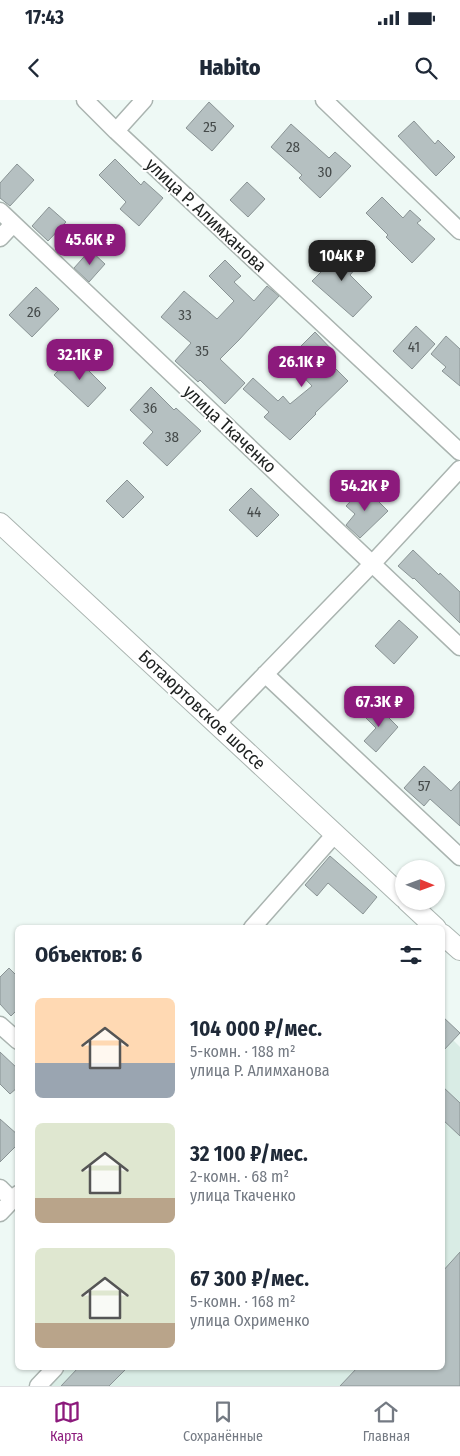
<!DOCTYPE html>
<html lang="ru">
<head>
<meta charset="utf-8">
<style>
	:root { --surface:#fff; --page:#f6f6f7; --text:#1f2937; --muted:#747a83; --line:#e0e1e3; --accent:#8c1a7c }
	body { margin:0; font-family:"Fira Sans Condensed",sans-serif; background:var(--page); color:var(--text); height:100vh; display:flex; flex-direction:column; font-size:19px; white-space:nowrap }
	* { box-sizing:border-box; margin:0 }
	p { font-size:16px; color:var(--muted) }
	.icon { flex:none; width:28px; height:28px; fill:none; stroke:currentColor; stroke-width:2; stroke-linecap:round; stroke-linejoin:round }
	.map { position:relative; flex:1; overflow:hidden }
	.sheet { position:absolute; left:15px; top:825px; width:430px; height:445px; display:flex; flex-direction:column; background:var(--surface); border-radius:8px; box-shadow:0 1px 4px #0004 }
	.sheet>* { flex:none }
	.needle { width:32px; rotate:91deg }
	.tools { position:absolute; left:395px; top:760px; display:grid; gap:10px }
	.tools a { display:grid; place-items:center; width:50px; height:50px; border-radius:50%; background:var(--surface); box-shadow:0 1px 4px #0004; font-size:25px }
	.price { position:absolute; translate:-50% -42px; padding:0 11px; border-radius:10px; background:var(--accent); color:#fff; font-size:16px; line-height:32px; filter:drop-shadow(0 1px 2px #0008) }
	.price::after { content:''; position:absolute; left:50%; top:30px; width:15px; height:11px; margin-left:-8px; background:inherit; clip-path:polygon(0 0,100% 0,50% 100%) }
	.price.selected { background:#222; color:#fff }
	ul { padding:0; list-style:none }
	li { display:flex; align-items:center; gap:15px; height:125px; padding:0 20px }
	li span { display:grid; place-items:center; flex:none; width:140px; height:100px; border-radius:8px; color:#555 }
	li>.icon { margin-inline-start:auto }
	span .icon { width:60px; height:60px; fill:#fffc; stroke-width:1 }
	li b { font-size:21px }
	h2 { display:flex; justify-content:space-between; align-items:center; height:60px; padding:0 20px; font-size:21px }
	.status { display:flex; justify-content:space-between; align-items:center; height:35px; padding:0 25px; background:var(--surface); direction:ltr }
	.status svg { height:14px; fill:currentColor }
	header { display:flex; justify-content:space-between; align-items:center; height:65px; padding:0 20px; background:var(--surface); font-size:22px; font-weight:800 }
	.tab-bar { display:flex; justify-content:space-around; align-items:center; height:70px; border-top:1px solid var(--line); background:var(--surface); font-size:14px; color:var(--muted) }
	.tab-bar a { display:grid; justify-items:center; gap:2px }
	.tab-bar .selected { color:var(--accent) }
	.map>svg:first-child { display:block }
</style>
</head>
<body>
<div class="status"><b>17:43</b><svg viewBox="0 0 49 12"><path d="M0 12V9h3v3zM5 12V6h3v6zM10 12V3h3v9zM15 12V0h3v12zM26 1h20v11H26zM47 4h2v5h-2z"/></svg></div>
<header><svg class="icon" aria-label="back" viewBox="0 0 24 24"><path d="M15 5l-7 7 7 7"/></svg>Habito<svg class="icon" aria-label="search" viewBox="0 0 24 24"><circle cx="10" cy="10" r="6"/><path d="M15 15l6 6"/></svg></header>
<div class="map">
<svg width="460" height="1286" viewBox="0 0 460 1286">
	<rect width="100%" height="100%" fill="#eef9f5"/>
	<path fill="#d9ece5" d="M443 930 460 947V1286H45L62 1268H442Z"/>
	<path fill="#b5c0c1" stroke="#8a9495" d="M209 2 234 26 212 51 186 28Z
		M414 21 435 44 438 40 455 57 436 76 398 36Z
		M291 24 329 58 335 52 351 66 320 98 299 78 302 75 271 47Z
		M115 59 141 85 144 81 163 98 139 126 120 109 126 102 99 75Z
		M17 64 34 80 10 106 0 98V83Z
		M247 82 265 99 248 117 230 100Z
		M382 97 403 118 410 110 421 120 417 123 435 139 412 163 386 137 388 135 366 113Z
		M49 107 66 122 48 141 32 126Z
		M336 145 358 166 350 175 372 197 353 217 312 181 324 169 318 163Z
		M90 150 105 164 89 182 74 168Z
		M225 160 241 176 234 182 254 201 267 186 279 196 239 240 220 259 245 283 225 304 200 280 198 282 175 261 191 243 161 217 184 191 217 219 234 201 209 176Z
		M36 187 59 209 32 237 9 215Z
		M416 226 435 244 412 269 393 251Z
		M315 232 334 252 327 260 348 281 315 313 316 314 290 340 264 317 269 312 243 289 253 278 278 301 283 296 290 304 312 286 287 260Z
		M446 236 460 249V286L442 271 446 267 431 254Z
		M73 255 106 288 88 307 54 275Z
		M151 287 174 310 176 308 201 331 167 366 143 343 153 332 130 310Z
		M127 380 144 397 123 418 106 401Z
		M364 387 388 411 360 438 346 425 355 414 346 406Z
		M251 388 279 415 257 437 229 410Z
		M413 450 439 475 440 473 460 492V523L414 478 413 479 398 466Z
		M399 520 418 537 394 564 375 546Z
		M376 605 398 627 376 652 364 641 376 628 365 617Z
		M424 666 451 691 460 681V726L430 699 424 706 404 688Z
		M330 756 377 797 363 814 328 783 317 796 305 785Z
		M9 868 18 877V909L11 916 0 904V877Z
		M442 916 460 933 442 952Z
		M0 952 18 969V987L10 994 0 984Z
		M442 986 460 1003V1036L442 1019Z
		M0 1019 18 1035V1044L0 1062Z
		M460 1152V1286H340L357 1268H442V1172Z
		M78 1268H127L109 1286H61Z"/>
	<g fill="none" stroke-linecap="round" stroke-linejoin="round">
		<defs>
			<path id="minor" d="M85 0 116 31 460 352
				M324 0 460 131
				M116 31 144 0
				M0 111 460 547
				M0 138 13 124
				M265 574 460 757
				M217 624 372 464 460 369
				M252 828 335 734
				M0 925 18 941
				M0 1088 12 1100
				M0 1113 18 1094
				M38 1286 55 1268"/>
			<path id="major" d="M0 423 404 798
				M407 801 436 828
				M442 834 460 850"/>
		</defs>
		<use href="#minor" stroke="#aab4b0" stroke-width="19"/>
		<use href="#major" stroke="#aab4b0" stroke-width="22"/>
		<use href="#minor" stroke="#fff" stroke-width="16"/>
		<use href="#major" stroke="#fff" stroke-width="20"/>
	</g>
	<g text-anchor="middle" stroke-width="4" stroke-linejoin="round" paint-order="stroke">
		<g font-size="15" fill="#454a4a">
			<text x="210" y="32">25</text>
			<text x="293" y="52">28</text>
			<text x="325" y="77">30</text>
			<text x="34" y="217">26</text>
			<text x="185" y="220">33</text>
			<text x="414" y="252">41</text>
			<text x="202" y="256">35</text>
			<text x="150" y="313">36</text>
			<text x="172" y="342">38</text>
			<text x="254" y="417">44</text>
			<text x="424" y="691">57</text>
		</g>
		<g font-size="18" fill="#202322" stroke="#fff">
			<text transform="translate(206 115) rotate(43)" y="6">улица Р. Алимханова</text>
			<text transform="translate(230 329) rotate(43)" y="6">улица Ткаченко</text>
			<text transform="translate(202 610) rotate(43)" y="6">Ботаюртовское шоссе</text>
		</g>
	</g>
</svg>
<div class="tools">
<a><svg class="needle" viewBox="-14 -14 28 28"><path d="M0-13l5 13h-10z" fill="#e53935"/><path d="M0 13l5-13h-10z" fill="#747a83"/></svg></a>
</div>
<b class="price" style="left:90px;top:166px">45.6K ₽</b>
<b class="price selected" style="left:342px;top:182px">104K ₽</b>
<b class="price" style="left:80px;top:281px">32.1K ₽</b>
<b class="price" style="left:302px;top:288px">26.1K ₽</b>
<b class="price" style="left:365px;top:412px">54.2K ₽</b>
<b class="price" style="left:379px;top:628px">67.3K ₽</b>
<section class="sheet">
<h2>Объектов: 6<svg class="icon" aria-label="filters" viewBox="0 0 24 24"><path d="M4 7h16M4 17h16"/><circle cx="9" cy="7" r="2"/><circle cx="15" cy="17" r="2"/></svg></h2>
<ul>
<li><span style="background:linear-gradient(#ffd9b3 65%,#9aa5b1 0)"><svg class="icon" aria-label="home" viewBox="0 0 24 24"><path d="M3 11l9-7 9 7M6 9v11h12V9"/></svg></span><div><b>104 000 ₽/мес.</b><p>5-комн. · 188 m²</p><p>улица Р. Алимханова</p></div></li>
<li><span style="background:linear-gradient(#dfe7d0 75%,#b9a48a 0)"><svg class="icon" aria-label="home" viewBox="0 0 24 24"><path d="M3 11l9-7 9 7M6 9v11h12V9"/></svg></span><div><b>32 100 ₽/мес.</b><p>2-комн. · 68 m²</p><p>улица Ткаченко</p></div></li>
<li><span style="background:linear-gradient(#dfe7d0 75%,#b9a48a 0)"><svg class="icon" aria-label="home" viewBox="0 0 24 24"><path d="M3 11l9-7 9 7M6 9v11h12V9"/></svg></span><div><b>67 300 ₽/мес.</b><p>5-комн. · 168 m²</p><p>улица Охрименко</p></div></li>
</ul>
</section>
</div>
<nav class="tab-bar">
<a class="selected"><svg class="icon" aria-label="map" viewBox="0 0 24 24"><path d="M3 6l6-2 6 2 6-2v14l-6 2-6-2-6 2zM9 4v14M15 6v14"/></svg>Карта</a>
<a><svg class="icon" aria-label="saved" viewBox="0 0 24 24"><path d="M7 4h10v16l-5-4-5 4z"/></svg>Сохранённые</a>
<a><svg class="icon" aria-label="home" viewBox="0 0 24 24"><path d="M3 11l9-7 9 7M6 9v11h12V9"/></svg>Главная</a>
</nav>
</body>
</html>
